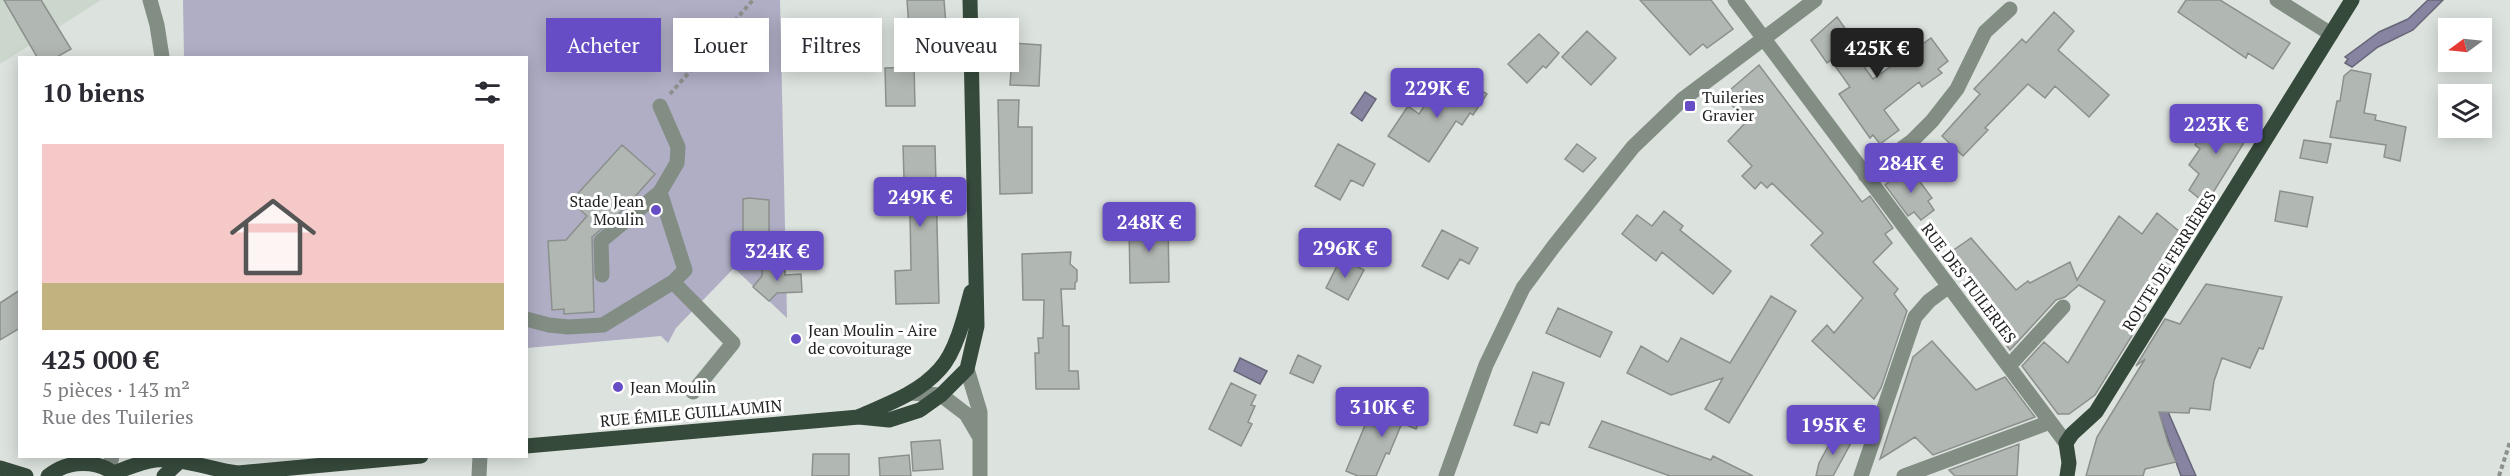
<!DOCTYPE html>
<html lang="fr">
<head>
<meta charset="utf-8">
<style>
	:root { --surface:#fff; --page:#f2f2f3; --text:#2b2b33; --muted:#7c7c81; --accent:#664cc5 }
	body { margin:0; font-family:"PT Serif",serif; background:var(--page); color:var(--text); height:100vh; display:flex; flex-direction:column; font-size:22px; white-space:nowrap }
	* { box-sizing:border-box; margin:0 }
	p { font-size:20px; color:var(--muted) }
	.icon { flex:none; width:33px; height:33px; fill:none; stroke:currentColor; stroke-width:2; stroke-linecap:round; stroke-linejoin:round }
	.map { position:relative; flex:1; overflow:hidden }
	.sheet { position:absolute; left:18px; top:56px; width:510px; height:402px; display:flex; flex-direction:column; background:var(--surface); border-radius:0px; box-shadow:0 3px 15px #0003 }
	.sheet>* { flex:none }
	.hud { position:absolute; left:546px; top:18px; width:570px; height:54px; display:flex; gap:12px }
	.needle { width:39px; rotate:255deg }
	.buttons { position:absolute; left:2438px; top:18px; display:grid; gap:12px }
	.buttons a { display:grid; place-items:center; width:54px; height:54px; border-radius:0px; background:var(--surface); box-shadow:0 3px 15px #0003; font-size:30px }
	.price { position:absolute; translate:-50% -51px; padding:0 14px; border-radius:6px; background:var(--accent); color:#fff; font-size:20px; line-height:39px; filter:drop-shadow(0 2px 3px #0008) }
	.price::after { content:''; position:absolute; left:50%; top:36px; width:18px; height:14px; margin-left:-9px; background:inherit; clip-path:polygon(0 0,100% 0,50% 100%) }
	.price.active { background:#222; color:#fff }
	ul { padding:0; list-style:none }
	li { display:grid; align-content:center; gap:12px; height:318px; padding:0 24px }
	li span { display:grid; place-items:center; height:186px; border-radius:0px; color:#555 }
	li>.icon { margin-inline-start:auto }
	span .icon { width:108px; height:108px; fill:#fffc; stroke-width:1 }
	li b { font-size:26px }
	h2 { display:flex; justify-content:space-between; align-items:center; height:72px; padding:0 24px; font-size:26px }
	.tag { padding:0 21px; border-radius:0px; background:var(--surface); box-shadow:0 3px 15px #0003; font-size:21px; line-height:54px }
	.tag.active { background:var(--accent); color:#fff }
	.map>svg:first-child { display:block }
</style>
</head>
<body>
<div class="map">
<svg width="2510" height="476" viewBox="0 0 2510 476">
	<rect width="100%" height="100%" fill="#dce2dd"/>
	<path fill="#cbd6cc" d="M0 0H101L0 64Z"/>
	<path fill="#afaec5" d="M183 0H780L787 318 734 268 676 328 668 343 661 336 527 348 526 57H184Z"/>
	<path fill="#8684a0" stroke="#67677a" stroke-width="1.5" d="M2428 0H2443L2413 30 2378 47 2352 67 2345 63 2348 59 2345 57 2379 32 2408 19Z
		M1365 92 1376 99 1362 121 1351 113Z
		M1240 358 1267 371 1260 384 1234 371Z
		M2172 361 2169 414 2196 476H2181L2158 411Z"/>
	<path fill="#b1b7b3" stroke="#8b908c" stroke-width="1.5" d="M4 0H41L71 49 57 57H37Z
		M907 0H944L947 37 910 41Z
		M1640 0H1711L1733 29 1707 48 1703 44 1690 55Z
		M2186 0H2220L2290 43 2273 69 2248 53 2246 58 2178 12Z
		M2054 12 2074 31 2058 50 2109 95 2089 117 2055 86 2045 98 2028 84 1985 128 1988 130 1963 156 1942 136 1980 94 1974 89 2022 39 2026 43Z
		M1837 17 1847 31 1841 35 1873 79 1931 38 1948 61 1938 69 1942 73 1922 87 1919 82 1884 110 1899 130 1880 144 1873 135 1870 138 1839 94 1850 87 1831 60 1827 63 1811 40Z
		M1587 31 1616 58 1591 85 1562 57Z
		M1539 34 1559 53 1546 68 1543 66 1527 83 1508 64Z
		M1013 43 1041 45 1039 86 1010 85Z
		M1759 65 1862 202 1870 196 1893 228 1885 234 1892 243 1873 262 1898 289 1894 294 1907 311 1881 388 1874 399 1812 341 1827 325 1834 333 1863 298 1811 245 1823 233 1772 183 1767 188 1761 182 1755 189 1742 176 1752 166 1728 141 1747 121 1723 96Z
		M914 67 915 106H886L885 68Z
		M2351 70 2371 74 2364 113 2376 115 2375 120 2406 127 2400 161 2384 157 2386 145 2330 137 2337 101H2340L2344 76Z
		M1458 76 1487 94 1473 115 1470 113 1462 125 1456 121 1429 162 1388 136 1408 106 1419 114 1435 90 1445 96Z
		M998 100H1019L1018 127H1032V193L1000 194Z
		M2221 113 2250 133 2206 204 2189 190 2199 174 2189 165 2200 149 2195 145Z
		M2304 140 2331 144 2327 163 2300 158Z
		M1338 144 1375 164 1363 186 1351 180 1340 200 1315 186Z
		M1577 144 1596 158 1583 172 1565 159Z
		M622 145 655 174 624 209 592 237 594 312 564 314V309L552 310 548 241 566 240 587 216 571 201Z
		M903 146H935L939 303 896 304 895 271 911 270 910 211H905Z
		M1909 167 1932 198 1928 201 1934 210 1921 220 1914 212 1908 216 1885 185Z
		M2280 191 2313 197 2307 227 2275 221Z
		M749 198 769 200V233L743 234V199Z
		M1664 211 1683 226 1680 230 1731 271 1713 294 1662 252 1656 261 1622 234 1637 215 1652 226Z
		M2157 213 2186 237 2141 311 2146 313 2095 395 2069 414H2058L2022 366 2044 342 2068 363 2105 301 2079 285 2065 297 2056 300 2010 350 1969 293 1975 289 1948 254 1971 238 2016 290 2028 281 2030 283 2070 262 2077 280 2119 216 2142 234Z
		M1129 224H1168L1169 282 1130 283Z
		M1442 230 1478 248 1469 264 1460 259 1448 279 1422 266Z
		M1071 252 1070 264 1077 270V281L1075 283V289H1061L1063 326H1069V371H1078L1079 389H1036L1035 353H1039L1038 338H1043L1044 300H1023L1022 254Z
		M1341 258 1364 270 1348 300 1326 288Z
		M762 265H784L785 275 801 274 802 292 777 293 769 301 753 287 762 276Z
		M2206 284 2282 297 2263 349 2259 348 2250 368 2222 358 2214 381 2210 410 2190 408 2189 413 2159 412 2168 443 2176 462 2145 469 2143 476H2086L2097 437 2145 359 2136 366 2165 319 2180 324Z
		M20 290V328L0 340V303Z
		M1771 296 1796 311 1729 423 1705 409 1723 378 1671 395 1627 373 1641 346 1668 362 1681 338 1730 363Z
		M1558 308 1612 332 1600 357 1546 333Z
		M1932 341 1976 390 2005 377 2035 417 1933 455 1915 437 1880 459 1913 357Z
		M1298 355 1321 366 1313 383 1290 373Z
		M1533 372 1564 383 1549 425 1541 422 1537 433 1514 425Z
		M1231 383 1256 395 1251 405 1255 406 1248 422 1252 424 1241 446 1209 429Z
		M1395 395 1424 410 1416 429 1402 423 1389 454 1386 453 1376 476H1358L1346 471 1366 423 1380 428Z
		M1602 421 1711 460 1713 456 1753 476H1670L1589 447Z
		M1836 432 1852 441 1833 476H1816L1819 463Z
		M940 440 943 469 913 471 911 442Z
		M2019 444 2017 476H1955L1949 470Z
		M813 454H849V476H812Z
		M909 455 911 476H880L879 458Z"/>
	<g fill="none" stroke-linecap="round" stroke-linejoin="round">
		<path stroke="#8d918e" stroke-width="4" stroke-dasharray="4.5 3" stroke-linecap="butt" d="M670 94 753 0
			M2499 476 2510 442"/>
		<path stroke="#828d84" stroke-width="15" d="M150 0 157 25 162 57
			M1735 0 2066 443
			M2277 0 2331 34
			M1865 175 1912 141 1932 121 1957 89 1985 32 2010 9
			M602 275 601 241 660 192
			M673 282 733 343 693 392
			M526 319 549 325 568 327 603 325 673 282 685 270 660 192 677 163 678 147 660 106
			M2009 366 2063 307
			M967 369 980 412V476
			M910 393 941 395 966 414 979 436
			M109 470 112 456
			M479 476 480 456
			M1446 476 1486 365 1523 288 1554 246 1633 147 1683 99 1815 0
			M1861 476 1915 317 1929 301 1949 286
			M1904 476 2050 422"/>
		<path stroke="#364a3b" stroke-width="15" d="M860 416C888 404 919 393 940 369 956 352 965 315 971 292
			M526 446 859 417 889 420 920 410 941 395 967 369 977 326 970 0
			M0 468 26 476
			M114 473C127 468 141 462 155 460 180 457 213 470 238 473L421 456
			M48 476C68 460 98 459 117 476
			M164 476 180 461
			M2067 476 2069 463 2066 443 2072 434 2096 412 2352 0"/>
	</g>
	<g fill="#664cc5" stroke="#fff" stroke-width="2">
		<rect x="1684" y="100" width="12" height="12" rx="3"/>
		<circle cx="656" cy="210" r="6"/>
		<circle cx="796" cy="339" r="6"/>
		<circle cx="618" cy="387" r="6"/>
	</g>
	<g text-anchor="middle" stroke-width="6" stroke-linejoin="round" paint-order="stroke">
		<g font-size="16" fill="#202221" stroke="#fff" text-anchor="start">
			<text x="1702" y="103">Tuileries<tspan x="1702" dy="18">Gravier</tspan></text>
			<text x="644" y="207" text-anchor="end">Stade Jean<tspan x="644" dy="18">Moulin</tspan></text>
			<text x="808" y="336">Jean Moulin - Aire<tspan x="808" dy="18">de covoiturage</tspan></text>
			<text x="630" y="393">Jean Moulin</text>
		</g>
		<g font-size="16" fill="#202221" stroke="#fff">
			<text transform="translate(2169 261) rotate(-58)" y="6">ROUTE DE FERRIÈRES</text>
			<text transform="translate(1969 283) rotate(53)" y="6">RUE DES TUILERIES</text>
			<text transform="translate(691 413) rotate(-5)" y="6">RUE ÉMILE GUILLAUMIN</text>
		</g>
	</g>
</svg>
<div class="buttons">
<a><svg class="needle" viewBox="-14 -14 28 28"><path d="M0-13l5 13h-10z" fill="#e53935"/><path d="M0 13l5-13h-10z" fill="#7c7c81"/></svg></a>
<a><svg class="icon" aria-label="layers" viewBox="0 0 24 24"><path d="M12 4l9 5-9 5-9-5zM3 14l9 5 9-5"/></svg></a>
</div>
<b class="price active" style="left:1877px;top:79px">425K €</b>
<b class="price" style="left:1437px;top:119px">229K €</b>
<b class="price" style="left:2216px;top:155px">223K €</b>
<b class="price" style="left:1911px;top:194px">284K €</b>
<b class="price" style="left:920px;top:228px">249K €</b>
<b class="price" style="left:1149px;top:253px">248K €</b>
<b class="price" style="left:1345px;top:279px">296K €</b>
<b class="price" style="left:777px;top:282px">324K €</b>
<b class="price" style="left:1382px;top:438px">310K €</b>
<b class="price" style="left:1833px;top:456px">195K €</b>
<div class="hud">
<a class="tag active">Acheter</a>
<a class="tag">Louer</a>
<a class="tag">Filtres</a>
<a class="tag">Nouveau</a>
</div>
<section class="sheet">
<h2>10 biens<svg class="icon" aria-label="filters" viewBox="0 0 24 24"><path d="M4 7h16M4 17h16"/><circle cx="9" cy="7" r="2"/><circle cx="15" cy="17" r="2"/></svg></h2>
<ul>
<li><span style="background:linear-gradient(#f6c9c9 75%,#c2b280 0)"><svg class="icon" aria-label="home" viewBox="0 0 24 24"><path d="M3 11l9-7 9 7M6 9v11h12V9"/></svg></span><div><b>425 000 €</b><p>5 pièces · 143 m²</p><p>Rue des Tuileries</p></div></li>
</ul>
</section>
</div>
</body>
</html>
